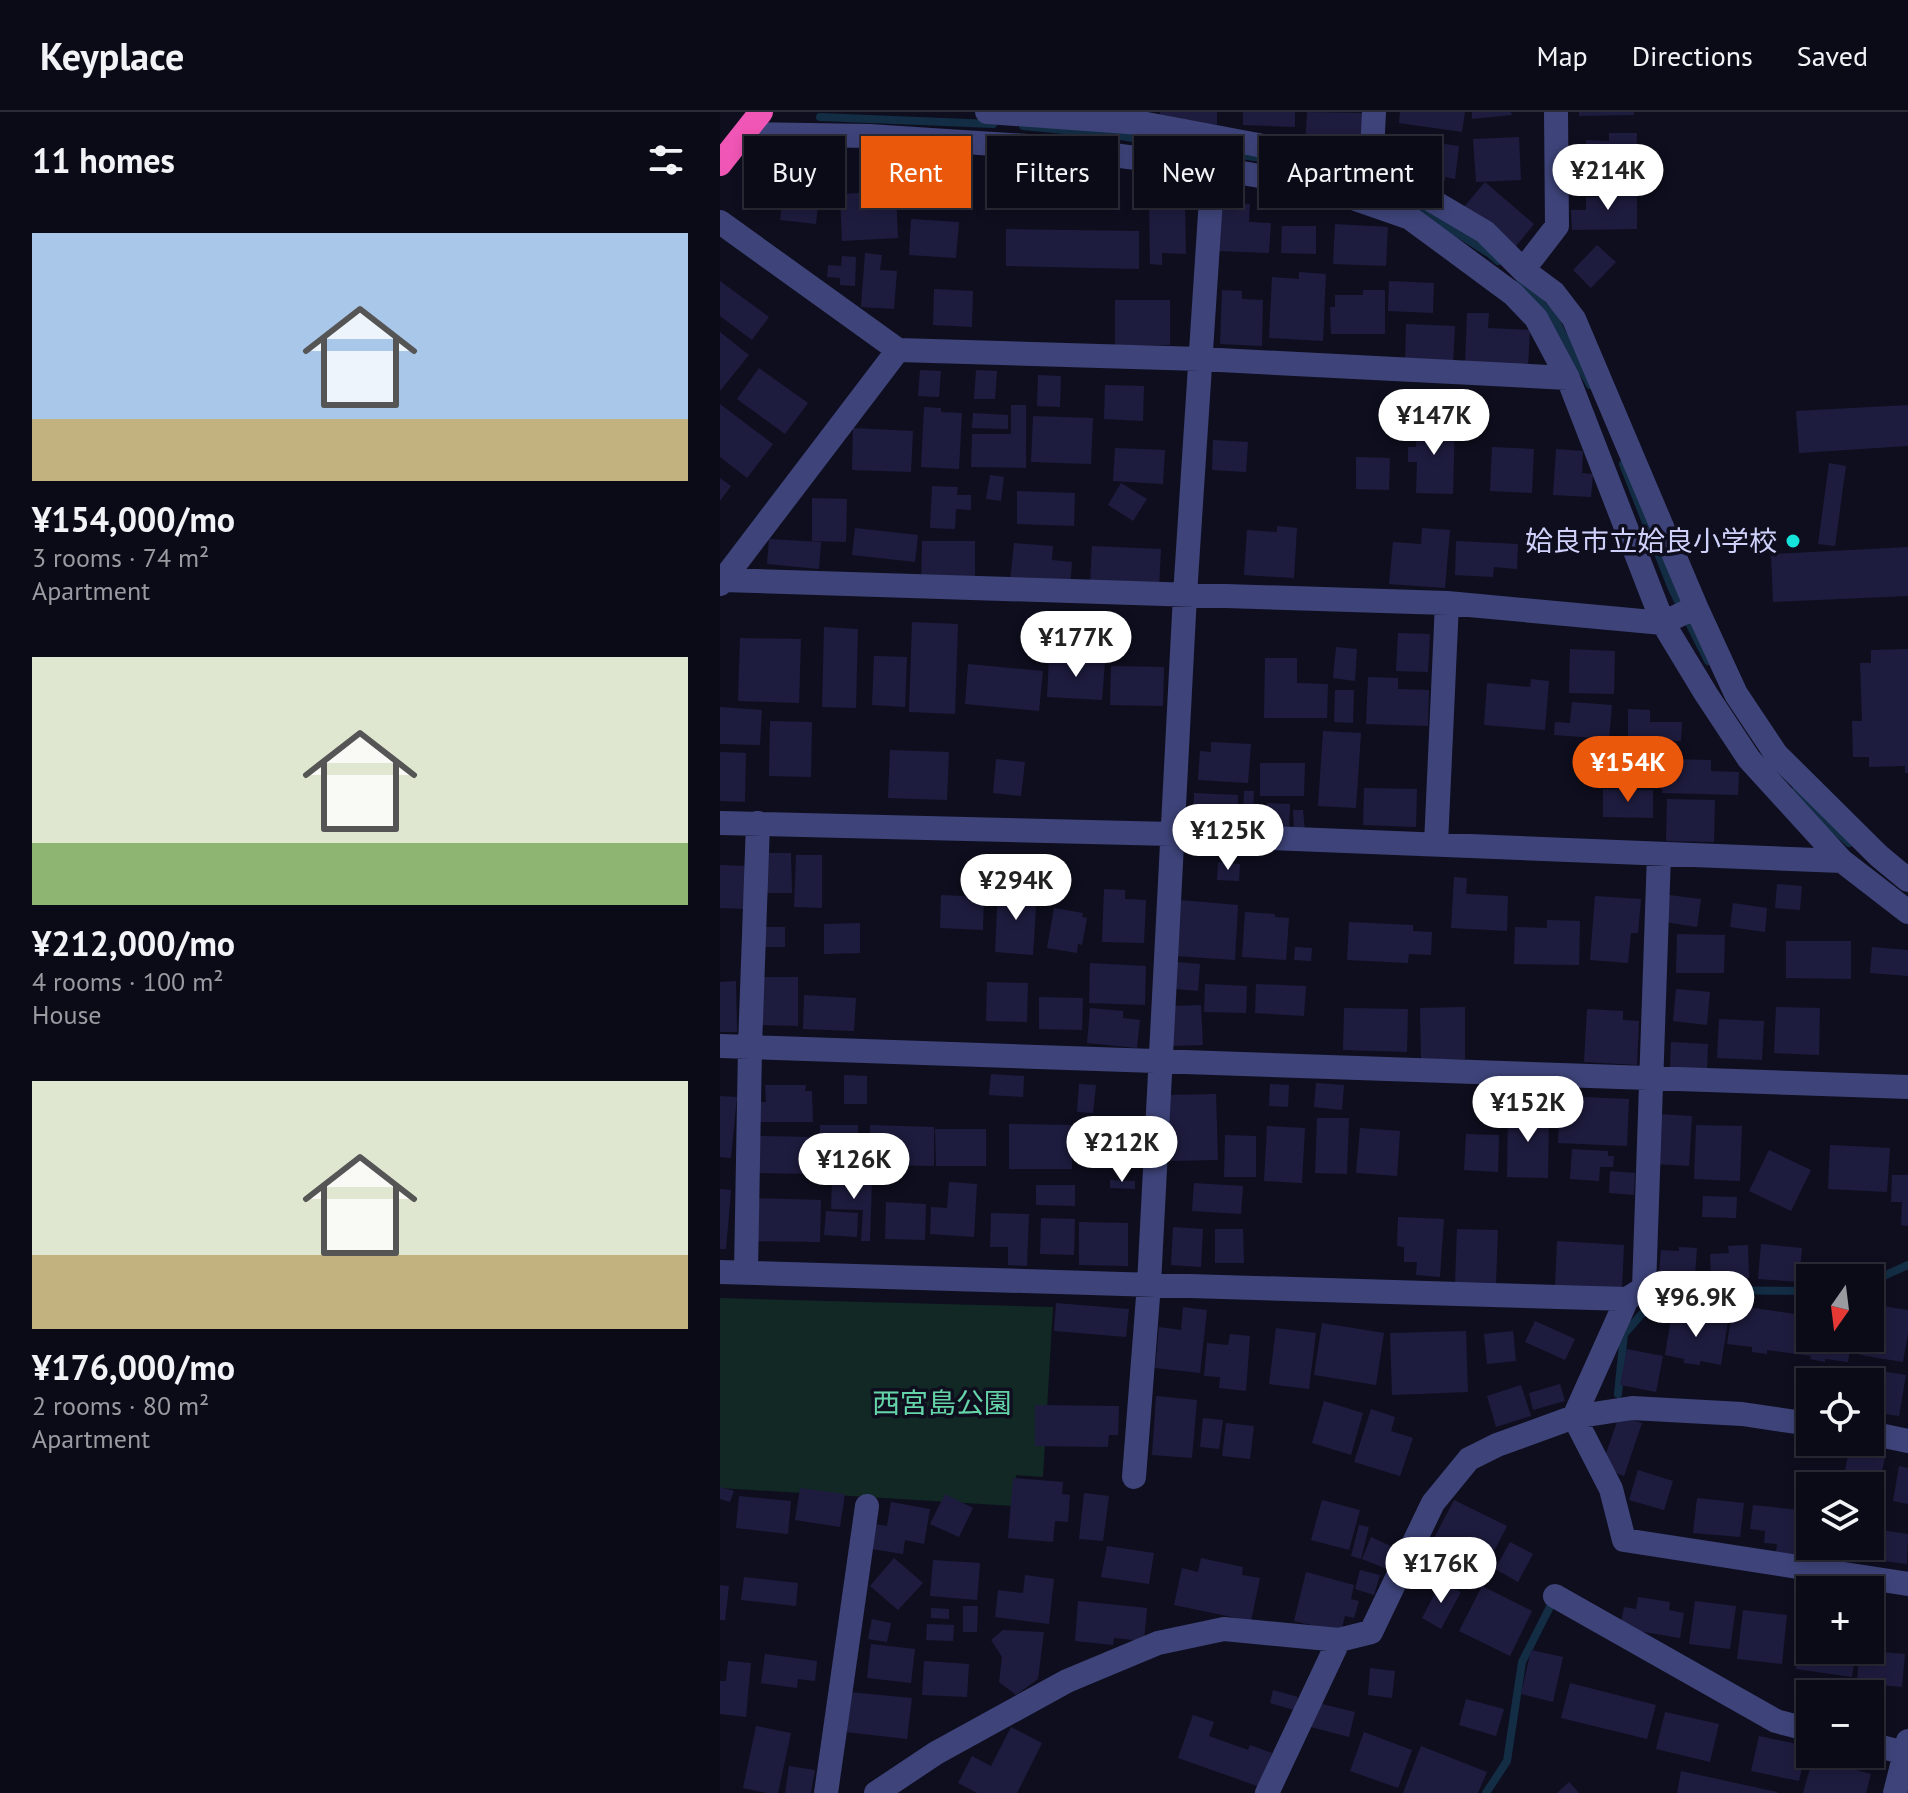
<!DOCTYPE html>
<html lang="en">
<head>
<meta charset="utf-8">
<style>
	:root { --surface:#0b0a17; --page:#141320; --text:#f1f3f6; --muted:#9a9aa1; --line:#2b2b36; --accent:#ea580c }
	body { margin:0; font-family:"PT Sans","Noto Sans JP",sans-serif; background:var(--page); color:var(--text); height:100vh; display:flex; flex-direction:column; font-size:30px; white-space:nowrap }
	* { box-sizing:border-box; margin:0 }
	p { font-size:26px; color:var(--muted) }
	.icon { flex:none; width:44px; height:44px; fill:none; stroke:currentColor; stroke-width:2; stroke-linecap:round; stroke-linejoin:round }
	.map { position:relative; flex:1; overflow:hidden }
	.panel { display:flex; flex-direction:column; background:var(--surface); width:720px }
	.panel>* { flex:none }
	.guide { position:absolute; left:24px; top:24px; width:760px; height:72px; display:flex; gap:16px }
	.needle { width:52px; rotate:194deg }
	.tools { position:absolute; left:1076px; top:1152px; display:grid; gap:16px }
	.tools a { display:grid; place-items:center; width:88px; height:88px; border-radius:0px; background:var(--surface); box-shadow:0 4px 12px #0003,0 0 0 2px var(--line); font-size:40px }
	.price { position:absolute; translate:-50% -68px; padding:0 18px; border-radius:28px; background:#fff; color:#222; font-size:26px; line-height:52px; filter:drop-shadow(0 2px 4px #0008) }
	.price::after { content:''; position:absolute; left:50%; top:48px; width:24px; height:18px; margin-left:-12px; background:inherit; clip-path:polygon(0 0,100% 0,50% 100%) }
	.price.active { background:var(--accent); color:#fff }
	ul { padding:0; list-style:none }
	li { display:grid; align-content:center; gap:16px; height:424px; padding:0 32px }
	li span { display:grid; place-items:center; height:248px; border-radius:0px; color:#555 }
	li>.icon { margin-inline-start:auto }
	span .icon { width:144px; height:144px; fill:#fffc; stroke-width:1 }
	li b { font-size:34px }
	h2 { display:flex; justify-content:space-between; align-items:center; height:96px; padding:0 32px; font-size:34px }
	.pill { padding:0 28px; border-radius:0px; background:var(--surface); box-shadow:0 4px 12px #0003,0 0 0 2px var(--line); font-size:28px; line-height:72px }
	.pill.active { background:var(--accent); color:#fff }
	header { display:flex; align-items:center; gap:48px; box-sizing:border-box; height:112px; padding:0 40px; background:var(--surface); border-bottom:2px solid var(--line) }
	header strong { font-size:38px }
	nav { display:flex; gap:44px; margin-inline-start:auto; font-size:28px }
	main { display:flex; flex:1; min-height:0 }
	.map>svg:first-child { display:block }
</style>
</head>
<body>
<header>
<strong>Keyplace</strong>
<nav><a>Map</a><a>Directions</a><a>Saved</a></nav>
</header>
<main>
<section class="panel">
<h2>11 homes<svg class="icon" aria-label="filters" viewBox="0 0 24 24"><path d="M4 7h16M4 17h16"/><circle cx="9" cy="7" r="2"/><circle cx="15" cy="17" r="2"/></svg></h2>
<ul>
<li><span style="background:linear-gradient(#a9c7e8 75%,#c2b280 0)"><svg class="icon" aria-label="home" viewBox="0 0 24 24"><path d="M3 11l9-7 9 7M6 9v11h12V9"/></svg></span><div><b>¥154,000/mo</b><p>3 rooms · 74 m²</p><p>Apartment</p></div></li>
<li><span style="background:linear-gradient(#dfe7d0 75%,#8fb573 0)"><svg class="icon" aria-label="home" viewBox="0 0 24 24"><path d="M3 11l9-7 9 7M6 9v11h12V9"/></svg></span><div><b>¥212,000/mo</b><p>4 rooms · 100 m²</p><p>House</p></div></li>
<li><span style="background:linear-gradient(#dfe7d0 70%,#c2b280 0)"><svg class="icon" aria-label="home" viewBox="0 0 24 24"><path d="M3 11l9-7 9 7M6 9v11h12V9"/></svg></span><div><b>¥176,000/mo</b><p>2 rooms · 80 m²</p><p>Apartment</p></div></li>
</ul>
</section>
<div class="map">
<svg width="1188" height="1681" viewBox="0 0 1188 1681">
	<rect width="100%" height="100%" fill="#0f0e1f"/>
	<path fill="#122824" d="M0 1186 333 1195 323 1365 296 1363 294 1394 0 1376Z"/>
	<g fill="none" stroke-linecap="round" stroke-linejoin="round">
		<path stroke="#122d44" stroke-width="8" d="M100 5 273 12
			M303 14 394 23 547 47
			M576 54 627 67 684 87 770 142 778 149
			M800 169 833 204 870 273
			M903 352 952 477 988 549
			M1076 678 1099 703 1129 731
			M1150 1170 1188 1153
			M898 1282 904 1222 943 1178 1090 1179
			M766 1681 787 1649 802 1550 835 1485"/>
	</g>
	<path fill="#1e1c3e" d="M440 0H497V13L439 10Z
		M523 0H575V15L523 13Z
		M587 0 644 1 642 37 585 33Z
		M680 0H745L742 20 679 11Z
		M752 0H791L792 3 752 7Z
		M859 0H914V3L859 4Z
		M889 21H917L916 55 866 54V28L889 29Z
		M799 25 801 68 756 70 753 27Z
		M696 28 739 34 735 67 725 65V69L710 67 711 60 703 58 701 70 691 68Z
		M65 61 101 64 96 112 60 108Z
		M765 70 814 112 793 138 743 96Z
		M883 78H917V117L852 118 851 98H866V85H883Z
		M176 79 178 126 122 129 120 82Z
		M499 90 530 92 529 110 551 111 549 141 497 139Z
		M429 93H465L466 142 442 141V153L430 152Z
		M191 107 239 110 236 146 189 143Z
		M615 112 668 115 666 154 613 152Z
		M562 114H596V142L561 141Z
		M286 117 419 119V157L286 154Z
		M877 133 896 150 871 176 853 158Z
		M145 141 162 143 160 158 177 159 174 197 141 195Z
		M122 144 136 145 135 174 120 173V166L107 165 108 153 121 154Z
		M579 160 606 162 603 229 549 226 552 165 579 167Z
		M0 169 49 205 32 228 0 204Z
		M669 169 714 171 713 201 668 199Z
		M214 177 253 179 252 215 213 213Z
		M502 178 522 179V187L543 188 542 234 500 232Z
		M643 178H665V222H611L610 195H615V183H643Z
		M395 188H450V233L395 234Z
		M747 201H769L768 216 810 218 808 255 745 252Z
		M686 212 735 214 733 253 685 251Z
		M0 220 29 243 0 279Z
		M39 256 88 291 65 322 17 287Z
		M200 258 221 259 219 285 198 284Z
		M256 258 277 259 275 287H254Z
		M318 263 341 264 340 295 317 294Z
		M385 273 424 274 423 309 384 307Z
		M0 292 53 332 27 366 0 345Z
		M291 293H306V356L251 355 252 322H291Z
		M1188 293V334L1079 341 1076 299Z
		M204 295 221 296V300L242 301 239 357 201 355Z
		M253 301 288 303V317L252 316Z
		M313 304 373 306 371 352 311 350Z
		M697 308 735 309 733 382 696 381 697 350H688V335H696Z
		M133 316 193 319 191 360 132 358Z
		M493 328 528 330 526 360 492 358Z
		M772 335 814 337 812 381 770 379Z
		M395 336 445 338 443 372 393 369Z
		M836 337 863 339 862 361 873 362 871 385 833 383Z
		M636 345 670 346 669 378 636 377Z
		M1109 351 1126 354 1115 434 1098 432Z
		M270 363 284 365 281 389 266 387Z
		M0 366 11 374 0 389Z
		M401 371 427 387 413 409 388 393Z
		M212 374 238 375 237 383H251V398L236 397 235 417 210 416Z
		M297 379 355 381 354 414 297 412Z
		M92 386 127 387 126 430 92 429Z
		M557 414 577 416 574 466 524 463 527 418 557 420Z
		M135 416 198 423 195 450 132 443Z
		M702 416 730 418 725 476 669 472 673 430 701 432Z
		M49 427 101 430 99 457 47 452Z
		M202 429H255V469H201Z
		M736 429 798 432 797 457 774 455 773 465 735 463Z
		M294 431 333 434 332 448 352 450 350 476 290 470Z
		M372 434 441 437 439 475 370 472Z
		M1188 435V484L1053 490 1051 442Z
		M192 510 238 512 235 602 189 600Z
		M104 515 138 517 136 596 102 595Z
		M678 521 710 522 708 560 676 559Z
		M20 526 81 527 79 591 18 589Z
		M616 535 637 537 635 569 613 566Z
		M850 537 895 539 894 582 849 581Z
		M1188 537V661H1185V654L1149 655V645H1133L1132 609H1142L1140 551H1151V538Z
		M154 544 187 545 185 595 152 593Z
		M329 546 385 550 382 588 327 585Z
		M545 546H577V571L608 572 607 606H544Z
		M248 552 323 559 319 599 245 592Z
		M391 554 444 555 443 594 390 593Z
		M648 565 678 566V577L709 578 708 614 646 612Z
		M811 567 829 569 825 618 764 613 767 571 810 575Z
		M615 578H634L633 611 614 610Z
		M852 590 892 593 889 627 834 623 835 610 850 611Z
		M0 595 42 598 40 633 0 632Z
		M908 597 930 598V610H962L961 629 908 628Z
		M50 609 92 610 91 665 49 664Z
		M603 619 641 621 636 696 598 694Z
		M491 630 531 632 528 671 478 668 480 639 491 640Z
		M170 638 229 640 227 688 168 686Z
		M0 640 26 641 25 690 0 689Z
		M276 647 305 650 301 684 273 681Z
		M943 647 991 648V659L1019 660 1018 683 942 681Z
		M540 651H585L584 684H540Z
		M644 676 697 677 696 715 643 713Z
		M883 677 933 678V706L883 705Z
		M524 679H534L533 700 523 699Z
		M474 681 518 683 517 714 473 712Z
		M947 687 995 688 994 730 946 729Z
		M547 691 570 692 569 718 545 717Z
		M573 698H583L585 719H574Z
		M43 741H71L72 781H44Z
		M76 743H102V796L74 795Z
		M498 750 520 752 519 769 497 768Z
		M0 753 26 754 25 797 0 796Z
		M734 765 747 766 746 782 788 784 787 819 731 816Z
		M1057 772 1082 774 1080 798 1055 796Z
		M278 777 317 779 313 843 275 840Z
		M384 777 405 778V787L426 788 424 831 382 830Z
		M221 783 264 785 263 818 220 816Z
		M949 783 981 787 977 815 945 810Z
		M875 784 921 787 918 821H911L908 851 870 848Z
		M460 788 518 793 515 848 456 844Z
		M1013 791 1047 796 1045 820 1010 815Z
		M334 796 363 801 362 805 367 806 362 833 358 832 357 841 327 836Z
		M525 800 555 802V805L569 806 566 848 522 845Z
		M827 808 860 809 859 853 794 852 795 815 827 816Z
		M629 810 693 813V819L712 820 711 843 689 842 688 851 627 848Z
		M140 811V841L104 842V812Z
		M39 815H65V835H39Z
		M957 822 1005 823 1004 861H956Z
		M1066 829H1131V867L1066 866Z
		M575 835 592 836 591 849 574 848Z
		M1152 835 1188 838V864L1150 861Z
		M457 850 480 852 478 879 455 877Z
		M370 851 426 854 425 893 369 891Z
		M41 865H78V914L41 913Z
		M16 869 17 920H0V870Z
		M267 870 308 871 307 910 266 909Z
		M485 872 527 874 526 901 484 900Z
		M536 872 586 874 584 904 535 901Z
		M956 877 990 880 987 913 953 909Z
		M84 883 136 886 134 919 83 917Z
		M319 885 363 886 362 918 319 917Z
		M481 893 483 933 452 934 451 894Z
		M745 895V947H701L700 896Z
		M1056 895 1100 896 1099 943 1054 941Z
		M370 896 403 899V906L420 908 417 936 367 931Z
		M624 896 688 897 687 940 623 938Z
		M867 897 903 899V908L919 909 917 953 864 950Z
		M999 907 1044 909 1042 948 997 946Z
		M951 930 988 932 987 958 950 957Z
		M271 962 304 964 303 985 269 983Z
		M124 963 147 964V992H124Z
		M596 971 624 973 622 998 594 995Z
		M359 972 376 973 373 1001 357 1000Z
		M550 972 569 973 568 995 549 994Z
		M45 973H86L85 979H92L93 1010H38V990H46Z
		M496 982 498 1048 449 1049 446 983Z
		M0 984 17 985 11 1046 0 1045Z
		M840 984 909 987 907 1034 838 1031Z
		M788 998 829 999 828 1066 787 1065Z
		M939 1002 972 1004 969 1054 936 1052Z
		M597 1006H629L627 1062 595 1061Z
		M289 1012 352 1013V1057H289Z
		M410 1012 411 1052 363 1054 361 1014Z
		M100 1013H138V1046H100Z
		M150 1013 214 1015V1054L158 1053V1035L149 1034Z
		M976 1013 1022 1014 1020 1069 974 1067Z
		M547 1014 585 1016 582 1071 544 1069Z
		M640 1016 680 1019 677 1064 636 1061Z
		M215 1017H266V1054H216Z
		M746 1022 779 1023 778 1060 744 1058Z
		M505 1023 536 1024V1065H504Z
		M38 1024 93 1025 92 1062 37 1061Z
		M1110 1033 1170 1036 1167 1080 1108 1077Z
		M852 1037 888 1039V1044H894L893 1055H880L879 1069 850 1067Z
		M1049 1038 1091 1058 1071 1099 1029 1079Z
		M890 1059 915 1061 914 1083 889 1081Z
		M1172 1063H1188V1114L1181 1113 1182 1090H1171Z
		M112 1068 152 1069 150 1129H141L143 1098 111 1097Z
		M390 1068 415 1069V1077L390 1076Z
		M229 1070 257 1072 254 1125 210 1122 211 1095 227 1096Z
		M474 1071 523 1074 521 1102 472 1099Z
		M316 1073H355V1094L316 1093Z
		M0 1077 11 1078 6 1137H0Z
		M983 1084 1017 1085 1016 1106 982 1105Z
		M30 1086 101 1088 100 1130 29 1129Z
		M166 1090 206 1092 205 1128 165 1127Z
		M106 1099 138 1101 137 1125 104 1123Z
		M271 1101 309 1102 307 1154 288 1153V1135H270Z
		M678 1105 724 1107 720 1165 696 1163 697 1150H684V1135L677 1134Z
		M321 1106 355 1107 354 1143 320 1142Z
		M359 1110 408 1111V1154L359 1153Z
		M453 1115 483 1117 481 1155 451 1153Z
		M495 1117H523L524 1151H495Z
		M737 1117 778 1118 776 1171 735 1170Z
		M837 1129 904 1133 902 1177 835 1174Z
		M1041 1132 1082 1136 1079 1170 1038 1167Z
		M1028 1133 1029 1166 991 1168 990 1142 1009 1141 1008 1134Z
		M959 1135 977 1136 975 1163 939 1161 941 1138 959 1139Z
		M336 1191 409 1197 406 1225 334 1219Z
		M1150 1192 1188 1198V1221L1183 1250 1140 1243 1143 1226H1150Z
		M1013 1193 1090 1204V1226H1132L1128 1250 1105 1247V1250L1090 1247 1091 1244 1047 1238V1242L1032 1240V1235L1007 1232Z
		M463 1195 487 1198 480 1261 435 1256 439 1215 461 1218Z
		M952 1200 1008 1209 1001 1253 980 1249V1253L964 1251V1247L945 1243Z
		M815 1209 855 1227 845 1248 805 1230Z
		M602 1211 664 1221 656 1273 594 1263Z
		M556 1216 596 1221 589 1277 549 1272Z
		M746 1219 748 1280 672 1283 670 1221Z
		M793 1219 796 1249 767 1252 764 1222Z
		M510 1222 530 1224 526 1279 499 1276 500 1265 484 1264 487 1231 508 1233Z
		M907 1237 943 1244 936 1280 900 1273Z
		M1136 1255 1186 1263 1179 1304 1158 1301 1156 1313 1150 1312V1270H1134Z
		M840 1272 845 1289 813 1298 809 1281Z
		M801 1273 811 1304 776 1315 767 1284Z
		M436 1284 477 1288 472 1346 432 1343Z
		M604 1289 643 1301 631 1343 592 1331Z
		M315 1293 399 1294 398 1323H389L388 1335 315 1334Z
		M651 1297 675 1305 671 1319 693 1326 680 1364 634 1350Z
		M899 1304 922 1311 904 1364 881 1356Z
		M483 1306 503 1308 499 1337 480 1335Z
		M506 1311 534 1314 530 1347 502 1344Z
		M1129 1338 1165 1345 1156 1389 1150 1388V1374H1122Z
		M1179 1354 1188 1356V1392L1173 1389Z
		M918 1358 953 1369 944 1398 909 1388Z
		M293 1366 343 1370 342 1382 350 1383 348 1410 335 1409 333 1430 288 1426Z
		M0 1375 14 1379 10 1390 0 1387Z
		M80 1376 125 1382 120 1415 75 1408Z
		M364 1381 389 1384 383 1429 359 1427Z
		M225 1382 253 1396 239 1425 210 1412Z
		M19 1384 71 1389 68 1422 16 1416Z
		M977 1386 1024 1391 1020 1425 973 1421Z
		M602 1388 640 1398 629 1438 591 1428Z
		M734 1388 787 1414 765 1457 712 1430Z
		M171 1390 210 1397 204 1432 185 1428 183 1442 145 1436 149 1411 167 1414Z
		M1033 1393 1090 1399V1434H1099L1098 1445 1056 1441 1057 1432 1044 1431 1045 1419 1030 1417Z
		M639 1413 649 1415 641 1447 631 1444Z
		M1160 1418 1188 1422 1187 1452 1156 1448Z
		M651 1425 675 1436 667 1457 642 1447Z
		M790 1430 813 1442 798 1470 775 1457Z
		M387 1434 434 1441 429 1472 381 1465Z
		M1111 1434H1150L1149 1441 1111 1436Z
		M174 1446 203 1471 178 1498 150 1474Z
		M481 1446 523 1455 522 1463 540 1466 531 1509 454 1493 462 1456 478 1460Z
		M213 1448 260 1451 257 1488 210 1484Z
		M640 1458 660 1463 654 1483 635 1477Z
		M586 1460 634 1473 631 1487 639 1489 634 1506 625 1504 621 1520 574 1509Z
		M305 1463 334 1467 329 1512 275 1505 278 1478 303 1481Z
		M24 1465 78 1471 76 1494 21 1488Z
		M721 1470 741 1480 721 1517 702 1506Z
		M0 1473 9 1474 5 1508H0Z
		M762 1474 812 1499 790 1544 739 1519Z
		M1081 1480 1090 1482V1507L1077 1505Z
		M918 1485 950 1490 949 1498 964 1501 960 1526 900 1516 904 1495 916 1497Z
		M358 1489 427 1496 424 1529 394 1526 393 1533 355 1529Z
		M975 1489 1016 1494 1010 1537 969 1532Z
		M243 1494H258L257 1520H243Z
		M211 1496 229 1497V1507L211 1506Z
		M1023 1498 1067 1503 1062 1552 1017 1547Z
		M152 1507 171 1511 167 1530 148 1527Z
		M207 1512 234 1513 233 1529 206 1528Z
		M1082 1517 1090 1518V1538H1136L1132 1565 1076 1557Z
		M283 1518 324 1520 318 1567 296 1583 279 1570 282 1545 271 1528Z
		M151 1532 195 1537 191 1571 147 1566Z
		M811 1538 843 1545 833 1590 801 1582Z
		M1139 1538 1185 1542 1182 1575 1137 1571Z
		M45 1542 97 1549 95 1569 78 1567 77 1576 41 1571Z
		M8 1549 31 1551 26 1605 0 1602V1569H6Z
		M204 1549 249 1552 247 1585 202 1583Z
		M650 1556 675 1559 672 1586 648 1583Z
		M850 1571 936 1593 927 1627 841 1606Z
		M553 1578 578 1585 574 1598 550 1591Z
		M129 1580 192 1586 187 1627 125 1620Z
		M746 1587 784 1597 776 1624 739 1613Z
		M598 1591 635 1600 629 1625 591 1615Z
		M945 1600 999 1612 990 1650 936 1637Z
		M473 1603 494 1610 489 1624 528 1638 530 1633 552 1641 540 1675 458 1646Z
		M36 1614 71 1621 58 1681H47L23 1676Z
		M291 1615 322 1631 297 1681H257L238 1671 252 1644 271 1654Z
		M644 1620 692 1638 678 1676 630 1659Z
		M1039 1624 1087 1634 1079 1669 1031 1659Z
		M701 1634 767 1660 758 1681H683Z
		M1093 1646 1151 1662 1146 1681H1083Z
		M69 1654 95 1658 91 1681H65Z
		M961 1659 1057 1680V1681H957Z
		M849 1670 859 1681H837Z"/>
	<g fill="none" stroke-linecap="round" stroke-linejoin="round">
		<path stroke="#3e447a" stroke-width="24" d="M267 0 421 11 538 33 651 60 694 78 765 120 803 158 834 181 854 207 976 495 1016 582 1056 642 1159 744 1188 768
			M25 22 149 24 339 36 493 56 465 483 429 1172 414 1365
			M493 56 598 74 690 106 793 182 816 206 848 266 943 511 986 582 1029 647 1122 749 1188 800
			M651 60 654 0
			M0 110 178 238 480 247 848 266
			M803 158 837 114 836 0
			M3 468 727 491 943 511 976 495
			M0 472 178 238
			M0 711 452 722 1122 749
			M716 732 727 491
			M939 742 924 1176 907 1187 854 1305 891 1377 904 1428 1188 1472
			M0 934 1188 975
			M0 1160 907 1187
			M26 1160 30 935 38 711
			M1150 1321 1188 1329
			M835 1484 1056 1609 1090 1618
			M1150 1632 1185 1641
			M106 1681 147 1394
			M156 1681 216 1641 347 1569 438 1531 504 1517 619 1528 651 1520 713 1391 749 1347 777 1333 854 1305 912 1296 1022 1302 1090 1312
			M547 1681 619 1528
			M1175 1681 1188 1629"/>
		<path stroke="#f056b5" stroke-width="24" d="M0 52 41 0"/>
	</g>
	<circle fill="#14e3db" stroke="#0f0e1f" stroke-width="3" cx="1073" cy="429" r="8"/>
	<g text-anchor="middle" stroke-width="7" stroke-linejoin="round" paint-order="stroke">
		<g font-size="28" fill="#d0d1fb" stroke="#0f0e1f" text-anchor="end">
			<text x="1057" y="439">姶良市立姶良小学校</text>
		</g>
		<g font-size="28" fill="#64d4a8" stroke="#0f0e1f">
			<text x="222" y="1301">西宮島公園</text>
		</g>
	</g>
</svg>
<div class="tools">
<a><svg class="needle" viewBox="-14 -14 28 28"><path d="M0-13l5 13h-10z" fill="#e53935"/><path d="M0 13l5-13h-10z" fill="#9a9aa1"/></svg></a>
<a><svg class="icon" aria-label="locate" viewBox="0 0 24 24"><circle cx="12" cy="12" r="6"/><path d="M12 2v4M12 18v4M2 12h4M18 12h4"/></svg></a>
<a><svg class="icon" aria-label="layers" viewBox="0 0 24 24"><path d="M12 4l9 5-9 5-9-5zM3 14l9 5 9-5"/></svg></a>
<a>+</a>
<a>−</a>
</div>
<b class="price" style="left:888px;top:100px">¥214K</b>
<b class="price" style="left:714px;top:345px">¥147K</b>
<b class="price" style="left:356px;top:567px">¥177K</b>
<b class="price active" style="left:908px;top:692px">¥154K</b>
<b class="price" style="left:508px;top:760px">¥125K</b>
<b class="price" style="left:296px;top:810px">¥294K</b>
<b class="price" style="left:808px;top:1032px">¥152K</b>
<b class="price" style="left:402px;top:1072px">¥212K</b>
<b class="price" style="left:134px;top:1089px">¥126K</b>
<b class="price" style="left:976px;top:1227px">¥96.9K</b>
<b class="price" style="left:721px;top:1493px">¥176K</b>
<div class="guide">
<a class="pill">Buy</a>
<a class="pill active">Rent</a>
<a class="pill">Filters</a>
<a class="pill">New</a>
<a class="pill">Apartment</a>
</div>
</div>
</main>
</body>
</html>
